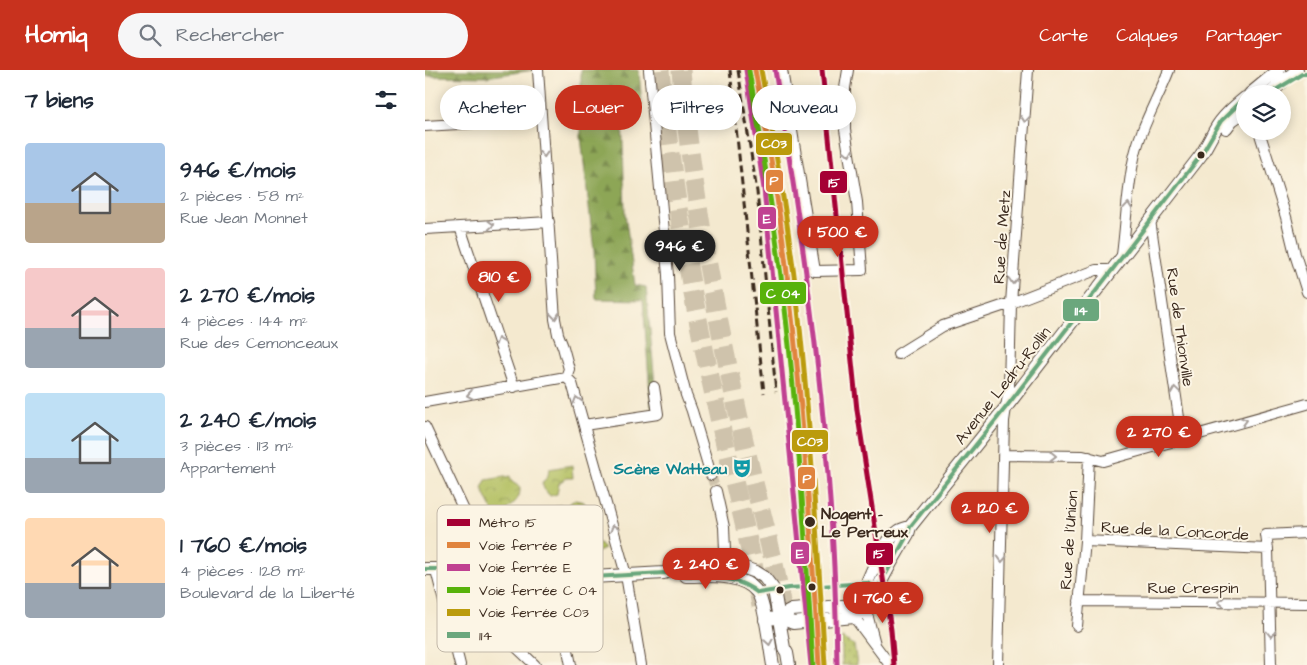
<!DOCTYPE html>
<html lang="fr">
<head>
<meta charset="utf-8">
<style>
	:root { --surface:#fff; --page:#f6f6f7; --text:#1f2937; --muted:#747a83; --accent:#c8321e }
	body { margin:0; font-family:"Architects Daughter",sans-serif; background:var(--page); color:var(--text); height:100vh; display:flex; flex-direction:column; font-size:19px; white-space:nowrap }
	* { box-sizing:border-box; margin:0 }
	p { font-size:16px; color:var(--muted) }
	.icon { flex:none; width:28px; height:28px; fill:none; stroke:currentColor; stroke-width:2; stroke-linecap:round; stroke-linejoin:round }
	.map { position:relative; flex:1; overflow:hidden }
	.sheet { display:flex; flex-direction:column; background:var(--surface); width:425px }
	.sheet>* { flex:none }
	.guide { position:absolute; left:15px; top:15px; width:475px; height:45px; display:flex; gap:10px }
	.fabs { position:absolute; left:811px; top:15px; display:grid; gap:10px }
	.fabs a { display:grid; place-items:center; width:55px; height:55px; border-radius:50%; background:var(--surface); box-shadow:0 2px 12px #0003; font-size:25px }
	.price { position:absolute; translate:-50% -42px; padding:0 11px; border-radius:18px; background:var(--accent); color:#fff; font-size:16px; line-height:32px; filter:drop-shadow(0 1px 2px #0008) }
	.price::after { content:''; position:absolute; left:50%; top:30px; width:15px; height:11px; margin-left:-8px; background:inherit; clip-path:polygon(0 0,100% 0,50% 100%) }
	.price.on { background:#222; color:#fff }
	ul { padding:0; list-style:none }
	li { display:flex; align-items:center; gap:15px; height:125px; padding:0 25px }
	li span { display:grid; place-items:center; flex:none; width:140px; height:100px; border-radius:5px; color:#555 }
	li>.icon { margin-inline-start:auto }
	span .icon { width:60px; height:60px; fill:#fffc; stroke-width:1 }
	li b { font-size:21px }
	h2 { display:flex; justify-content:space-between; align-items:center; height:60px; padding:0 25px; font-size:21px }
	.tag { padding:0 18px; border-radius:22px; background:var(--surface); box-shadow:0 2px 12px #0003; font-size:18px; line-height:45px }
	.tag.on { background:var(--accent); color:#fff }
	header { display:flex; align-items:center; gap:30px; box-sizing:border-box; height:70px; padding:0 25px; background:var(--accent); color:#fff }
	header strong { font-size:24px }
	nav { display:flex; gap:28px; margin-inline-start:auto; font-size:18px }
	.search { width:350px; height:45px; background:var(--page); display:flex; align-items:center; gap:12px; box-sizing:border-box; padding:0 18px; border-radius:28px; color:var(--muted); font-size:19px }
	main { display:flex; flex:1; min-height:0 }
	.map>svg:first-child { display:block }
</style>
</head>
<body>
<header>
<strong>Homiq</strong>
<div class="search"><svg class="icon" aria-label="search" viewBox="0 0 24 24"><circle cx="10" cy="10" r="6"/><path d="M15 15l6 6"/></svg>Rechercher</div>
<nav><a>Carte</a><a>Calques</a><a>Partager</a></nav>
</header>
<main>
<section class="sheet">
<h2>7 biens<svg class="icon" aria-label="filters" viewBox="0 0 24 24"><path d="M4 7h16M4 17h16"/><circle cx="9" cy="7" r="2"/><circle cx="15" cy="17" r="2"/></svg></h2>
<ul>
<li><span style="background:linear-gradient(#a9c7e8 60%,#b9a48a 0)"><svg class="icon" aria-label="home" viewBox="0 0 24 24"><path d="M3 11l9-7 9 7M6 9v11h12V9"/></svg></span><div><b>946 €/mois</b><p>2 pièces · 58 m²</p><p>Rue Jean Monnet</p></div></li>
<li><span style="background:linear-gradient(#f6c9c9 60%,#9aa5b1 0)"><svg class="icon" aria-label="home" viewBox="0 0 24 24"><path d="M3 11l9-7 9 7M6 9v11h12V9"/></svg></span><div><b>2 270 €/mois</b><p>4 pièces · 144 m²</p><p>Rue des Cemonceaux</p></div></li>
<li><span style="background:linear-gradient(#bfe0f5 65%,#9aa5b1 0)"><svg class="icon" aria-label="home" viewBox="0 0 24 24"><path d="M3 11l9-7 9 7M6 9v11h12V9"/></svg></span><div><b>2 240 €/mois</b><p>3 pièces · 113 m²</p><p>Appartement</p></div></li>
<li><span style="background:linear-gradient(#ffd9b3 65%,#9aa5b1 0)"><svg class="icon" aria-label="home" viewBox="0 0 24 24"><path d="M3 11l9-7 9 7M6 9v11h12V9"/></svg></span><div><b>1 760 €/mois</b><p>4 pièces · 128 m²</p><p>Boulevard de la Liberté</p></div></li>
</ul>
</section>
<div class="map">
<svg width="882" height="595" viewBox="0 0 882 595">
	<defs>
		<pattern id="grass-dots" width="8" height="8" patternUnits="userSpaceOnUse" patternTransform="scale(1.25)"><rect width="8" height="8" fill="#b2bf61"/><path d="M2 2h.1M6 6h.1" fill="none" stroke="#929b4f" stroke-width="1.8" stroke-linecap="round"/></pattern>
		<pattern id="forest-firs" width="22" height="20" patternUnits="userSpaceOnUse" patternTransform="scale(1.25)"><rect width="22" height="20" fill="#8da657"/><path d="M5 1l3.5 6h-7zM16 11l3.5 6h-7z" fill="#748747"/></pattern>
		<pattern id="park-crowns" width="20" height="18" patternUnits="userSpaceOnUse" patternTransform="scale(1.25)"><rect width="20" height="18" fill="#b2bf61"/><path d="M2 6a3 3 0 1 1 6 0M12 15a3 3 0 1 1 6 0" fill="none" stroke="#929b4f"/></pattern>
	</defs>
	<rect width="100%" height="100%" fill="#fcf5e5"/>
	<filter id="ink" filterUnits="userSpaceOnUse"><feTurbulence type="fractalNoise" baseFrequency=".02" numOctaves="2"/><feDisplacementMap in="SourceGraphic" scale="10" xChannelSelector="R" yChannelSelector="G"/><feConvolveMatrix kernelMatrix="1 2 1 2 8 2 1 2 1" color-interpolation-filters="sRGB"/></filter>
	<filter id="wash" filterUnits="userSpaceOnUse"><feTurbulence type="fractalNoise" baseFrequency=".0096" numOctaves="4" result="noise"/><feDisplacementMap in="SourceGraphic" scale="20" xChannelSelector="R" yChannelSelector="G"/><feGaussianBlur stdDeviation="1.12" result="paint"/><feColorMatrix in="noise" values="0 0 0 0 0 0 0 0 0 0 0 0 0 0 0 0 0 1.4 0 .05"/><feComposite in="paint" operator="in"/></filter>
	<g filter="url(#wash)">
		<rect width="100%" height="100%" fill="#f4e9cf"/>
		<path fill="url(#grass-dots)" stroke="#767440" d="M417 568 429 575 432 595H417Z"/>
		<path fill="url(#forest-firs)" stroke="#64683a" d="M0 0H109L61 7 0 6Z
			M156 0H214L217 36 197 38 200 143 210 215 221 217 232 335 226 337 218 230 171 229 169 181 156 67Z"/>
		<path fill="url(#park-crowns)" stroke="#767440" d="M147 395 148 408H141L134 413 132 424 125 426 119 419 117 413 123 406 124 399Z
			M85 406 87 412 95 417C96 430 88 433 80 442 77 445 75 449 73 452L57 418 61 410Z
			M150 430 159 432 165 443 167 462C159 459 144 440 145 433Z
			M134 435C146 439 147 449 154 458 161 466 171 469 179 479L171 483 135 485 134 483 133 470 125 464 121 449 128 438Z"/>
	</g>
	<g filter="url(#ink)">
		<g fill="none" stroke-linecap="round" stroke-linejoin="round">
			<path stroke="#cfc3ac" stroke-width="10" stroke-dasharray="10 5" stroke-linecap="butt" d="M286 405 291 421"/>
			<path stroke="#cfc3ac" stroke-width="19" stroke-dasharray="19 9" stroke-linecap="butt" d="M235 0C246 109 265 218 289 325 304 396 324 465 336 536
				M256 0C267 129 294 258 322 384 334 436 350 487 357 539"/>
			<defs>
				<path id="minor" d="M113 0 130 249 133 264 138 277 144 299 141 307
					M224 0 243 205 245 263 261 325 267 341 286 405
					M357 0 390 201 437 200 432 132 420 60V18L423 0
					M0 56 101 50
					M834 61 861 147 870 184 882 222
					M725 150 757 368
					M35 157 89 317
					M0 159 124 152
					M697 185C701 154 702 123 708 93 714 60 732 31 744 0
					M473 284 518 256 586 233 671 200H686
					M141 307 147 313 201 505 216 595
					M0 332 141 307
					M159 355 233 344 229 317
					M0 357 59 483 61 493 56 507
					M580 385 658 386 678 391 882 334
					M291 421 299 457 301 504
					M660 471 843 479 846 595
					M843 479 841 465 882 463
					M11 500 35 595
					M40 504 37 519 44 532 110 595
					M29 506 45 469 46 456
					M129 510 146 595
					M654 531 882 533
					M652 556 660 471 664 387
					M450 574 441 540 430 535 429 547 465 595
					M573 595 579 351 584 318 586 233 603 0"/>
				<path id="tertiary" d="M825 24 854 0
					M844 24 872 0
					M801 58 807 50 820 41
					M0 499H32L74 503 94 510
					M11 500C41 512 64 516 96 511L239 503 251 498 301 497H317L331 502 339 507 349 520 359 578 362 583 364 595
					M261 506C282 506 318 503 332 522 340 532 345 580 348 595
					M354 547 368 553 429 547 441 540 466 493 483 464 485 457 582 336 776 85C781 77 785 69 790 60 797 47 809 37 820 28
					M340 550 354 547 367 540 430 535C445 514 452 476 474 461 477 459 482 458 485 457"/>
			</defs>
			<use href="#minor" stroke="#574739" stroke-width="12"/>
			<use href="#tertiary" stroke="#574739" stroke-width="14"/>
			<use href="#minor" stroke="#fff" stroke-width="10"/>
			<use href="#tertiary" stroke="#fff" stroke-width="12"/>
			<path stroke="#3b2a1e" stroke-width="3" stroke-dasharray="8 4" stroke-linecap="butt" d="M305 0 339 323
				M313 0 332 122 351 322"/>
			<defs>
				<path id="bus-1" d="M844 24 877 4H882
					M0 499H32L74 503 96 511 239 503C273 510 304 500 333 523L364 518 442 513 453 518 483 464 485 457 582 336 776 85 796 51 820 28"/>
			</defs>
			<use href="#bus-1" stroke="#fcf5e5" stroke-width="8"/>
			<use href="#bus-1" stroke="#6ba77d" stroke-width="4"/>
			<defs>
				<path id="rail-1" d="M330 0C344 73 356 147 364 221 379 345 386 470 394 595"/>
				<path id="rail-2" d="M321 0 339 119 386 595
					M350 0C383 197 410 395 412 595"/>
				<path id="rail-3" d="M324 1C337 74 349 148 358 222 373 346 380 470 388 595"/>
				<path id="rail-4" d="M336 0C350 73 362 147 371 221 385 345 392 470 400 595"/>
			</defs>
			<use href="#rail-1" stroke="#fcf5e5" stroke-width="9"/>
			<use href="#rail-2" stroke="#fcf5e5" stroke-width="9"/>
			<use href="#rail-3" stroke="#fcf5e5" stroke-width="9"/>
			<use href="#rail-4" stroke="#fcf5e5" stroke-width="9"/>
			<use href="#rail-1" stroke="#e0843e" stroke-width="5"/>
			<use href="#rail-2" stroke="#c04191" stroke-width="5"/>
			<use href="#rail-3" stroke="#58b20b" stroke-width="5"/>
			<use href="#rail-4" stroke="#bb9b0c" stroke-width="5"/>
			<defs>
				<path id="metro-1" d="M397 0 432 340 466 560 469 595"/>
			</defs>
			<use href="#metro-1" stroke="#fcf5e5" stroke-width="9"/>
			<use href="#metro-1" stroke="#a50034" stroke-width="5"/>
		</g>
		<defs><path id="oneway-chevron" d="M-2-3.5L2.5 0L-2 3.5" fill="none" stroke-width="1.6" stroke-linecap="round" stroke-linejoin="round" transform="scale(1.25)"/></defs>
		<g stroke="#a79f9a">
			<use href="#oneway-chevron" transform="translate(600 49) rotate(95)"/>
			<use href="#oneway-chevron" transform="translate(424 83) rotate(81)"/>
			<use href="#oneway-chevron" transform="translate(119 84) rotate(86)"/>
			<use href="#oneway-chevron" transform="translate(703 136) rotate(-84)"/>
			<use href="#oneway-chevron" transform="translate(66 155) rotate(-3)"/>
			<use href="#oneway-chevron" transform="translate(588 211) rotate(94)"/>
			<use href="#oneway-chevron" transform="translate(130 246) rotate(84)"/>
			<use href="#oneway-chevron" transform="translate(74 271) rotate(-109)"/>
			<use href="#oneway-chevron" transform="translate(750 320) rotate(-98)"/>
			<use href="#oneway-chevron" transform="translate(45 325) rotate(170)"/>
			<use href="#oneway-chevron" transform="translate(152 330) rotate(-107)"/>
			<use href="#oneway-chevron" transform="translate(819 351) rotate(-15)"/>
			<use href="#oneway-chevron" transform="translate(628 386) rotate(1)"/>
			<use href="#oneway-chevron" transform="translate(189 458) rotate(-106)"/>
			<use href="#oneway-chevron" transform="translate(577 489) rotate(92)"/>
			<use href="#oneway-chevron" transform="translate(796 532) rotate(-180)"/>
			<use href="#oneway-chevron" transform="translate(846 564) rotate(89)"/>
			<use href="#oneway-chevron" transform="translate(344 572) rotate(81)"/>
		</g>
	</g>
	<defs>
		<symbol id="theatre-bare" viewBox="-9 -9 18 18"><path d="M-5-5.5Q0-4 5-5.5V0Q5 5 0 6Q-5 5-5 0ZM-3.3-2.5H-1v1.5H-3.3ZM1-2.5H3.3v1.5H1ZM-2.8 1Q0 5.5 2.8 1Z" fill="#0f9aa8" stroke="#fcf5e5" stroke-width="2.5" paint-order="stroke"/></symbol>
	</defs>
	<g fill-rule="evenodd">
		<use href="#theatre-bare" x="303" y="384" width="28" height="28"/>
	</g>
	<g fill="#3b2a1e" stroke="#fcf5e5" stroke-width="2">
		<circle cx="776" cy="85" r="4.5"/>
		<circle cx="385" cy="452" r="6"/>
		<circle cx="387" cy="517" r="4.5"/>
		<circle cx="355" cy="520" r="4.5"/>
	</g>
	<g text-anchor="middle" stroke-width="4" stroke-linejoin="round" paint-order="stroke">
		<g font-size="16" fill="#3b2a1e" stroke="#fcf5e5">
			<text transform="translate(576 167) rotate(-86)" y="6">Rue de Metz</text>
			<text transform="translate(756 257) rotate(82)" y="6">Rue de Thionville</text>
			<text transform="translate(577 315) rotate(-52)" y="6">Avenue Ledru-Rollin</text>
			<text transform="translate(750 460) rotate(3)" y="6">Rue de la Concorde</text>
			<text transform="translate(643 470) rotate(-86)" y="6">Rue de l'Union</text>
			<text x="768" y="523">Rue Crespin</text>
		</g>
		<g font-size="16" font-weight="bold" fill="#0d838f" stroke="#fcf5e5" text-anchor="end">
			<text x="302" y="404">Scène Watteau</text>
		</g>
		<g font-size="16" font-weight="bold" fill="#3b2a1e" stroke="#fcf5e5" text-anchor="start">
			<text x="396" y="449">Nogent -<tspan x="396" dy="18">Le Perreux</tspan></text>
		</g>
	</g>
	<rect x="12" y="435" width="166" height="147" rx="8" fill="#fcf5e5" stroke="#c2b8a9" stroke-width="1"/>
	<rect x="22" y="449" width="23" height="7" fill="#a50034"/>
	<rect x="22" y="472" width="23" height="6" fill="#e0843e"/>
	<rect x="22" y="494" width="23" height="7" fill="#c04191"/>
	<rect x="22" y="517" width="23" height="6" fill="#58b20b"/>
	<rect x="22" y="539" width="23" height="7" fill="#bb9b0c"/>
	<rect x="22" y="562" width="23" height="6" fill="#6ba77d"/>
	<g font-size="14" fill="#3b2a1e">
		<text x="54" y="457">Métro 15</text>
		<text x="54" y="480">Voie ferrée P</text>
		<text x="54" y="502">Voie ferrée E</text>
		<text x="54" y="525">Voie ferrée C 04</text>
		<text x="54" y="547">Voie ferrée C03</text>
		<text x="54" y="570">114</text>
	</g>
	<g stroke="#fcf5e5" stroke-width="2">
		<rect x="330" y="62" width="38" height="24" rx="5" fill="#bb9b0c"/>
		<rect x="340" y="99" width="19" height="24" rx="5" fill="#e0843e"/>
		<rect x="394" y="100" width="29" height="24" rx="5" fill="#a50034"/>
		<rect x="332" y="136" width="20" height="24" rx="5" fill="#c04191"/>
		<rect x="334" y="211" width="48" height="24" rx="5" fill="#58b20b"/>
		<rect x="637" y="228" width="38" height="24" rx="5" fill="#6ba77d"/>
		<rect x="366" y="359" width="38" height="24" rx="5" fill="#bb9b0c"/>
		<rect x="372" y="396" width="19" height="24" rx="5" fill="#e0843e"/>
		<rect x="365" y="471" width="20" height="24" rx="5" fill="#c04191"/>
		<rect x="440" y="472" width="29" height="24" rx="5" fill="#a50034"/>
	</g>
	<g font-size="14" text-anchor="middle" font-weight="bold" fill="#fff">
		<text x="349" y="78">C03</text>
		<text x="349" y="115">P</text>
		<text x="409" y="117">15</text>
		<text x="342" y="153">E</text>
		<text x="358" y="228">C 04</text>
		<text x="656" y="245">114</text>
		<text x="385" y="376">C03</text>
		<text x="382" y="413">P</text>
		<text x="375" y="488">E</text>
		<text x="454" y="488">15</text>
	</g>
</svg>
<div class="fabs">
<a><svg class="icon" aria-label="layers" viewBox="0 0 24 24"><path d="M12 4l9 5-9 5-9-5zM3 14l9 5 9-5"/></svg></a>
</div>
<b class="price" style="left:413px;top:188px">1 500 €</b>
<b class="price on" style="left:255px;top:202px">946 €</b>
<b class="price" style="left:74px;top:233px">810 €</b>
<b class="price" style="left:734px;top:388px">2 270 €</b>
<b class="price" style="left:565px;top:464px">2 120 €</b>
<b class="price" style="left:281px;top:520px">2 240 €</b>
<b class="price" style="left:458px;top:554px">1 760 €</b>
<div class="guide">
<a class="tag">Acheter</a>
<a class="tag on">Louer</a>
<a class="tag">Filtres</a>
<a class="tag">Nouveau</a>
</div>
</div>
</main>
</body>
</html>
